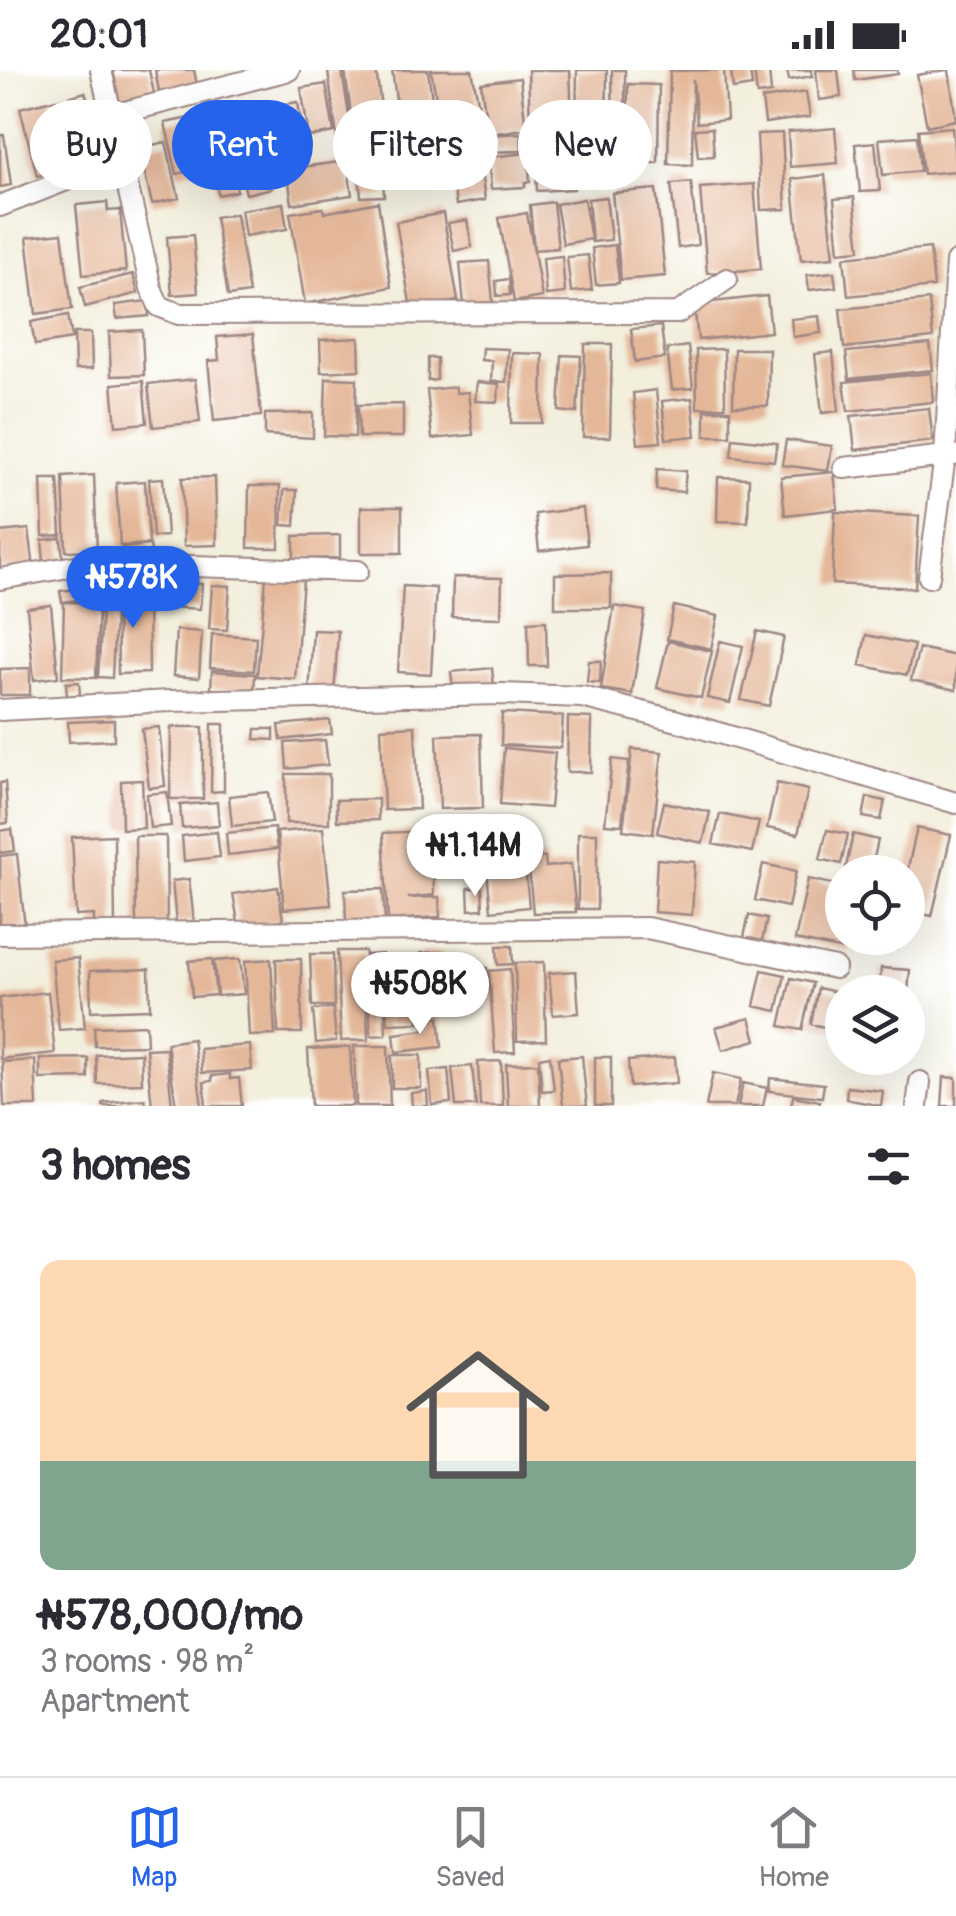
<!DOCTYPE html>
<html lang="en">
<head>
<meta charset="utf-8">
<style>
	:root { --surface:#fff; --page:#f7f7f7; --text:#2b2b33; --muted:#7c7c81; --line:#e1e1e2; --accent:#2563eb }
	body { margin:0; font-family:Pangolin,sans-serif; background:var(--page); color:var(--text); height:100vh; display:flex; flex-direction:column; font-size:38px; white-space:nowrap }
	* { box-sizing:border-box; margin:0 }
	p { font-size:32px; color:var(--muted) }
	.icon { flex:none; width:55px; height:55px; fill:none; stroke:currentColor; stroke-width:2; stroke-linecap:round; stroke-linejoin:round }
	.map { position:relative; height:1036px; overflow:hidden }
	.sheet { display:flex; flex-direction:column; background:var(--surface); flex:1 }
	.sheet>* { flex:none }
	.banner { position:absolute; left:30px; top:30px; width:898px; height:90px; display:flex; gap:20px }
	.tools { position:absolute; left:825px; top:785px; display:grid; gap:20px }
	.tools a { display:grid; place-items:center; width:100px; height:100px; border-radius:50%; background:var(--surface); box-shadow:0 10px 40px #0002; font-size:50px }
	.price { position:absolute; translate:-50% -85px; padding:0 22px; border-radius:35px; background:#fff; color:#222; font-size:32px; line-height:65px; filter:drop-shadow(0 2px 5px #0008) }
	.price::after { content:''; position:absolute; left:50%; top:60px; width:30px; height:22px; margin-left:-15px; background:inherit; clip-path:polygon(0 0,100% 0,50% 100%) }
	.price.selected { background:var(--accent); color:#fff }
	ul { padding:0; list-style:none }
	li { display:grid; align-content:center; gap:20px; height:530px; padding:0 40px }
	li span { display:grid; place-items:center; height:310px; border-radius:20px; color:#555 }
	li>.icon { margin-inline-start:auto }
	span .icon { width:180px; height:180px; fill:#fffc; stroke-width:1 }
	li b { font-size:42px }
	h2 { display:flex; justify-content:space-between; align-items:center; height:120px; padding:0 40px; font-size:42px }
	.chip { padding:0 35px; border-radius:45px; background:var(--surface); box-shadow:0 10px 40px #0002; font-size:35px; line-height:90px }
	.chip.selected { background:var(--accent); color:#fff }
	.status { display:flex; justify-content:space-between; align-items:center; height:70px; padding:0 50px; background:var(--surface); direction:ltr }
	.status svg { height:28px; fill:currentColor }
	.tab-bar { display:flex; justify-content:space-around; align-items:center; height:140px; border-top:2px solid var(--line); background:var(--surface); font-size:28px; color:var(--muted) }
	.tab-bar a { display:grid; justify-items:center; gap:5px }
	.tab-bar .selected { color:var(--accent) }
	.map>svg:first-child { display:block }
</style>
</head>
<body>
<div class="status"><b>20:01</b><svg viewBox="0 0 49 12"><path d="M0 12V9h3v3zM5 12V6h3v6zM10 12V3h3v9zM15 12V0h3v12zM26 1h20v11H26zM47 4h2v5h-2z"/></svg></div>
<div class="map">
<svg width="956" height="1036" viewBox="0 0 956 1036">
	<rect width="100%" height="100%" fill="#fff"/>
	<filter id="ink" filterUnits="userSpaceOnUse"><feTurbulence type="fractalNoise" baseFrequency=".01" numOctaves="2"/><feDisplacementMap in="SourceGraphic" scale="20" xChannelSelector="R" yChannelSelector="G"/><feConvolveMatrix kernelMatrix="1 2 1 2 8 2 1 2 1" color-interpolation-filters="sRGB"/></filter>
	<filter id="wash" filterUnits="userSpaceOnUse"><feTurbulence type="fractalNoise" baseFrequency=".0048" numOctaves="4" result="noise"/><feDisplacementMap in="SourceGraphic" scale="40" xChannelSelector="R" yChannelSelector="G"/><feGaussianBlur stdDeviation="2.25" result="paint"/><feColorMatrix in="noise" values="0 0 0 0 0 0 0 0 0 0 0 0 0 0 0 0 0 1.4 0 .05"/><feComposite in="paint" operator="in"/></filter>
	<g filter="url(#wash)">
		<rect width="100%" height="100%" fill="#f3efdd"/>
		<g id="blocks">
			<path fill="#e5b799" d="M113 0H149L155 28 120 35Z
				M155 0H194L198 20 160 27Z
				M342 0 354 80 339 82 328 2Z
				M376 0 387 81 357 85 345 2Z
				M392 0H428L438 74 403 79Z
				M431 0H472L484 63 444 71Z
				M528 0H570L572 52 530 54Z
				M577 0H607L606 61H576Z
				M612 0H625V63H613Z
				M724 0 727 50 697 53 693 9 692 95 668 94 670 1Z
				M731 0H750L752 16 733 19Z
				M754 0H769L771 23 757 25Z
				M787 0H811L812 6 789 10Z
				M816 0H838L841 27 819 30Z
				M854 0H897L898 4 855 10Z
				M946 0H949L956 50 927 56 917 5Z
				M520 8 526 58H570V78H526V59L488 64 481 13Z
				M326 14 334 62 309 67 301 18Z
				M628 14 659 15 658 93H627Z
				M85 22 106 88 78 97 58 30Z
				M806 22 810 47 765 53 762 29Z
				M56 29 73 97 37 106 20 38Z
				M298 32 307 92 277 96 268 37Z
				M255 41 272 118 246 124 228 47Z
				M199 46 210 96 177 104 165 53Z
				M225 49 237 121 218 125 206 52Z
				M952 57 956 101 923 104 918 60Z
				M712 58 714 86 698 87 695 59Z
				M835 58 838 93 790 97 788 62Z
				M521 63 522 81 488 82 487 65Z
				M782 63 786 139 761 140 757 64Z
				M0 65H4L11 115 0 117Z
				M593 65V79L576 80V66Z
				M917 66 920 101 883 105 879 69Z
				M166 72 179 128 152 134 139 78Z
				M875 72 880 121 860 122 855 74Z
				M478 82 485 130 456 135 449 86Z
				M571 82 574 119 537 121 535 85Z
				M528 83 530 112H525V117L491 119 488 87Z
				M382 87 384 126 361 127 358 88Z
				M347 91 352 125 292 134 287 99Z
				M825 105 834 187 801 190 792 109Z
				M691 112 698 175 678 178 671 114Z
				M754 114 761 199 707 203 700 118Z
				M656 119 665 206 621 210 612 123Z
				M606 127 611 170 592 172 588 129Z
				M854 127 860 180 839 182 834 129Z
				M584 129 591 169 563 174 556 134Z
				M107 132 108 141 120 140 126 201 83 205 76 135Z
				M378 132 391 217 305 234 290 143 323 138 324 143Z
				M553 132 558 178 534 180 530 135Z
				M283 133 287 159 245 166 241 140Z
				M443 143 458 231 411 239 396 152Z
				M527 143 542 227 514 232 499 148Z
				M236 144 249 223 228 226 215 147Z
				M467 150 472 177 454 181 448 153Z
				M62 163 72 239 36 244 27 167Z
				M193 165 198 223 172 225 167 167Z
				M615 175 619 213 596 215 592 178Z
				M930 178 934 217 848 226 844 187Z
				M588 185 592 220 571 222 567 187Z
				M562 186 565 223 546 225 543 188Z
				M489 191 493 232 464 235 460 193Z
				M834 202 836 217 809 220 807 205Z
				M133 204 138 223 85 237 80 217Z
				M509 209 510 225 497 226 496 211Z
				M767 226 771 262 698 270 694 234Z
				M929 230 933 268 844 278 840 239Z
				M148 231 149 246 117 249 115 235Z
				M68 245 72 269 35 275 31 252Z
				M819 246 821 263 793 267 791 249Z
				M661 256 665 288 635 292 631 259Z
				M142 260 144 305 111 306 109 262Z
				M74 263H91L92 299 75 300Z
				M253 264 261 346 214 351 208 291 219 290 217 267Z
				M359 268 360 300 321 302 320 270Z
				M585 274H612L610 367H583Z
				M930 274 933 300 849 309 846 282Z
				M688 276 693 318 672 320 667 279Z
				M482 278 508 279 506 312 491 311 492 291 481 290Z
				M724 279 725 337 697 338 696 280Z
				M734 279H769L768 336H733Z
				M833 282 839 341 822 343 815 284Z
				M512 283 543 284 542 353H511Z
				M562 285 581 286 577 343 559 341Z
				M428 288H437V310L428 311Z
				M931 303 933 332 848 341 844 312Z
				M326 308 357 309 355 367 324 366Z
				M195 309 200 352 153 357 148 314Z
				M143 311 147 353 116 356 112 314Z
				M477 312 499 314 498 332 475 331Z
				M455 317 456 323 468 322 473 365 432 369 427 320Z
				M656 320 661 372 638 374 633 323Z
				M692 328 696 366 666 369 662 331Z
				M403 334V367H359L358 335Z
				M929 338 933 371 855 380 851 346Z
				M705 340H730V366H705Z
				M313 343V368L265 365V344Z
				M733 368 777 373 774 391 731 386Z
				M786 370 832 376 828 401 782 395Z
				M657 399 686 401 684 422 656 420Z
				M834 402 838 439 785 445 781 407Z
				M94 405 97 480 66 481 63 407Z
				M215 407 217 475 184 476 182 408Z
				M718 407 749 408 748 452 717 451Z
				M163 408 167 466 153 467 149 409Z
				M41 409H58L61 465 43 466Z
				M145 411 149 474 120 476 116 413Z
				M249 416H280L279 478H248Z
				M284 420H297L295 456 282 455Z
				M361 437H402V483H361Z
				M583 438 587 475 539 481 535 444Z
				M835 442 919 446 915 518 832 514Z
				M29 459 34 497 0 500V462Z
				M340 465V488L294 489V466Z
				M61 468 63 490 44 492 42 470Z
				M150 475 152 486 123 489 122 478Z
				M611 503V538H555V504Z
				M266 507 303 510 295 609 257 606Z
				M453 507 502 508 501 548 452 547Z
				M155 511 202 514 200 539 153 536Z
				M212 515 230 516 227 560 209 559Z
				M403 516 436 518 431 604 398 602Z
				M76 519 77 530 62 532 60 521Z
				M148 519 149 603 118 604 117 520Z
				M103 526H116L112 608 98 607Z
				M64 532 99 533 96 608 62 607Z
				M51 535 58 607 34 610 27 538Z
				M614 536 645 541 632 624 601 619Z
				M674 536 718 546 711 579 667 569Z
				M546 551 547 596H529L528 552Z
				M176 560 202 562 199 608 173 606Z
				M313 560 338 561 334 627 309 625Z
				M757 561 784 567 769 636 741 630Z
				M212 564 256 567 254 601 210 598Z
				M866 565 914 575 907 605 860 595Z
				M668 571 712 581 701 628 657 618Z
				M720 571 743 576 730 633 707 628Z
				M919 578 956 586V620L911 610Z
				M589 591H601L600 613 587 612Z
				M30 598V625H0V599Z
				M492 598 494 616 453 620 451 602Z
				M212 601 255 604 254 622 211 619Z
				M79 612 80 625 67 626 66 613Z
				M502 643 563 646 561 678 501 675Z
				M568 647 592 648 591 702H567Z
				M114 650V670L69 672 68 652Z
				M330 650 332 664 281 670 279 655Z
				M212 654H224V721L211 722Z
				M415 656 419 739 384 740 381 658Z
				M159 657 165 716 149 718 142 659Z
				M171 657H203V729H170Z
				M256 659H274V670L255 669Z
				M481 664 483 738 440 739 437 665Z
				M325 670 328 695 287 699 285 673Z
				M504 678 555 683 550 738 500 734Z
				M632 679 662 682 653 764 623 760Z
				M612 689 629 691 622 755 605 754Z
				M286 704H329V753H286Z
				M142 710 144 758 122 759 121 711Z
				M5 712 8 753 0 754V713Z
				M777 713 808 720 798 764 767 758Z
				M167 722 171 756 150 758 147 724Z
				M268 722 272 752 232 756 229 726Z
				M867 727 885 731 881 750 863 747Z
				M378 729V750L337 751 336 730Z
				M217 732 219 755 182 758 180 735Z
				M664 732 710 742 703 773 657 763Z
				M720 744 759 752 752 782 713 774Z
				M274 758 277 779 228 785 226 763Z
				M323 758 331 835 284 839 277 762Z
				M917 758 951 765 932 846 908 841 907 802Z
				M12 759 15 781 0 783V761Z
				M827 760 848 764 841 794 820 789Z
				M217 762 220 787 184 791 182 766Z
				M403 762H432L434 825 407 828 439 827 440 847 388 850 383 763Z
				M578 763H597V839H578Z
				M853 764 878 770 871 802H845Z
				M114 765 115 859H94V845L76 846 72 767Z
				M135 766H166L167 855 136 856Z
				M523 776 529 837 491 841 485 780Z
				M17 784 25 857 0 860V786Z
				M545 787 546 797 571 794 576 842 533 843 528 789Z
				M657 789 695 792 692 845 654 842Z
				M763 794 796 801 788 837 755 830Z
				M189 809 194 851 176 853 172 811Z
				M808 809 842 816V868H852L849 881 795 870Z
				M278 817 283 850 239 857 233 824Z
				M468 818H482L483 839 469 840Z
				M383 819 385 850 346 851 345 820Z
				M749 845 767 849 762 871 744 867Z
				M883 868H898L897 879H883Z
				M497 876H512L513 894 498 895Z
				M337 881H365L368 970 341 971Z
				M442 882 444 918 423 919 421 883Z
				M310 884H333L334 936H312Z
				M383 884 386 965 371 966 367 885Z
				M78 888 85 958 59 960 52 890Z
				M212 889 216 925 192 927 189 891Z
				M240 889 244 924 217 926 214 891Z
				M271 889 275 965 249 966 245 891Z
				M276 889H301L302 963H278Z
				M414 889 419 953 388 954 385 891Z
				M544 892 546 970 517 971 515 893Z
				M460 897 487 898V920H459Z
				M881 898 910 900 908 922H879Z
				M149 899 150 939 91 941 90 901Z
				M510 899 515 982 495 983 489 901Z
				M762 900 785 905 777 941 754 936Z
				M576 901 579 943 553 945 549 903Z
				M791 908 813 913 802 960 780 956Z
				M818 918 842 923V961L811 954Z
				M48 922 55 983 0 989V928Z
				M333 938 336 971 316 973 313 940Z
				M439 947 442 977 396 982 394 964 425 960 423 949Z
				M750 948 756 970 723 980 716 957Z
				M146 955 147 975 95 976 94 957Z
				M193 969 202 1036H176L167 973Z
				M250 975 252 1000 202 1003 200 979Z
				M354 976H388L390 1036H356Z
				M350 977 353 1036H311L308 979Z
				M166 978 172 1036H152L146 979Z
				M141 983 142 1013 97 1014 96 985Z
				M392 985H421V1018H392Z
				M550 986 554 1020 542 1021 539 988Z
				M582 986 587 1036H563L558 988Z
				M595 987H611V1036H595Z
				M675 987 677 1013 630 1017 628 991Z
				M88 988V1008L40 1009V989Z
				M35 990 37 1036H4L2 992Z
				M501 991 503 1036H480L478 992Z
				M538 993 540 1036H508L506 994Z
				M472 996 476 1036H456L452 998Z
				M448 999 451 1033 432 1035 429 1001Z
				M713 1003 741 1009 735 1036H706Z
				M230 1004V1009L239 1008 242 1036H206L204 1012 212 1011V1006Z
				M944 1007 956 1008V1036H942Z
				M770 1008 824 1014 822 1027 769 1021Z
				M743 1013 767 1018 763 1036H738Z
				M847 1017 883 1021 881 1036 846 1029Z
				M427 1021 428 1036H412L411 1023Z
				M793 1026 820 1031 819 1036H791Z
				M145 1029 146 1036H103V1033Z"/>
		</g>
	</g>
	<g filter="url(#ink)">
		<use href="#blocks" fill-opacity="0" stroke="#9e8784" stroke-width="2.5"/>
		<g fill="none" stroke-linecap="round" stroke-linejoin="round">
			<defs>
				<path id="street" d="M101 0 151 218 159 236 179 244 678 243 727 209
					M113 45 289 0
					M0 136 123 88
					M844 398 954 385
					M929 507 945 386 956 192
					M0 509 92 493 358 501
					M0 640 170 631 502 624 582 627 678 651 956 733
					M0 864 647 858 835 898
					M917 1036 920 1012"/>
			</defs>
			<use href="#street" stroke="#9e8784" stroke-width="24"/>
			<use href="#street" stroke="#fff" stroke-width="20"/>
		</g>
	</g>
</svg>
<div class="tools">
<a><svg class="icon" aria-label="locate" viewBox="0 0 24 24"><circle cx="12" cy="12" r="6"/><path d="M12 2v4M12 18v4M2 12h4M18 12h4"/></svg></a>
<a><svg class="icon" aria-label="layers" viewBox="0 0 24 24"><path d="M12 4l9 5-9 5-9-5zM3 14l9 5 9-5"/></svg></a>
</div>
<b class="price selected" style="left:133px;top:561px">₦578K</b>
<b class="price" style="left:475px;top:829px">₦1.14M</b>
<b class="price" style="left:420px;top:967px">₦508K</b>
<div class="banner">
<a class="chip">Buy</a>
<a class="chip selected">Rent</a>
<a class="chip">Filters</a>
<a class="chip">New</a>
</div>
</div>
<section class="sheet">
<h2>3 homes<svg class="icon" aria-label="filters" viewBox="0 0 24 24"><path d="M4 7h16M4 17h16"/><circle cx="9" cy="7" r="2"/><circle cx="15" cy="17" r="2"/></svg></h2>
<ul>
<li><span style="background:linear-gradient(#ffd9b3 65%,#7fa58c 0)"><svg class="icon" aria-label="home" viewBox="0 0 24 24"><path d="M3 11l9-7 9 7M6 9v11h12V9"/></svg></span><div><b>₦578,000/mo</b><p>3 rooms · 98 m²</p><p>Apartment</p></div></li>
</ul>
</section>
<nav class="tab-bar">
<a class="selected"><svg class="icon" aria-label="map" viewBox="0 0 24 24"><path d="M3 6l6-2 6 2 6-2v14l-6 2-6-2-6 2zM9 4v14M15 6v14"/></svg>Map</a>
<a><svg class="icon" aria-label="saved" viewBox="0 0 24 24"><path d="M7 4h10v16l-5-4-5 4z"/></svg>Saved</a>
<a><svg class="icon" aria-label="home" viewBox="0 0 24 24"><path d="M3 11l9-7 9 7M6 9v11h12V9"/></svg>Home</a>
</nav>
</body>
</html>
